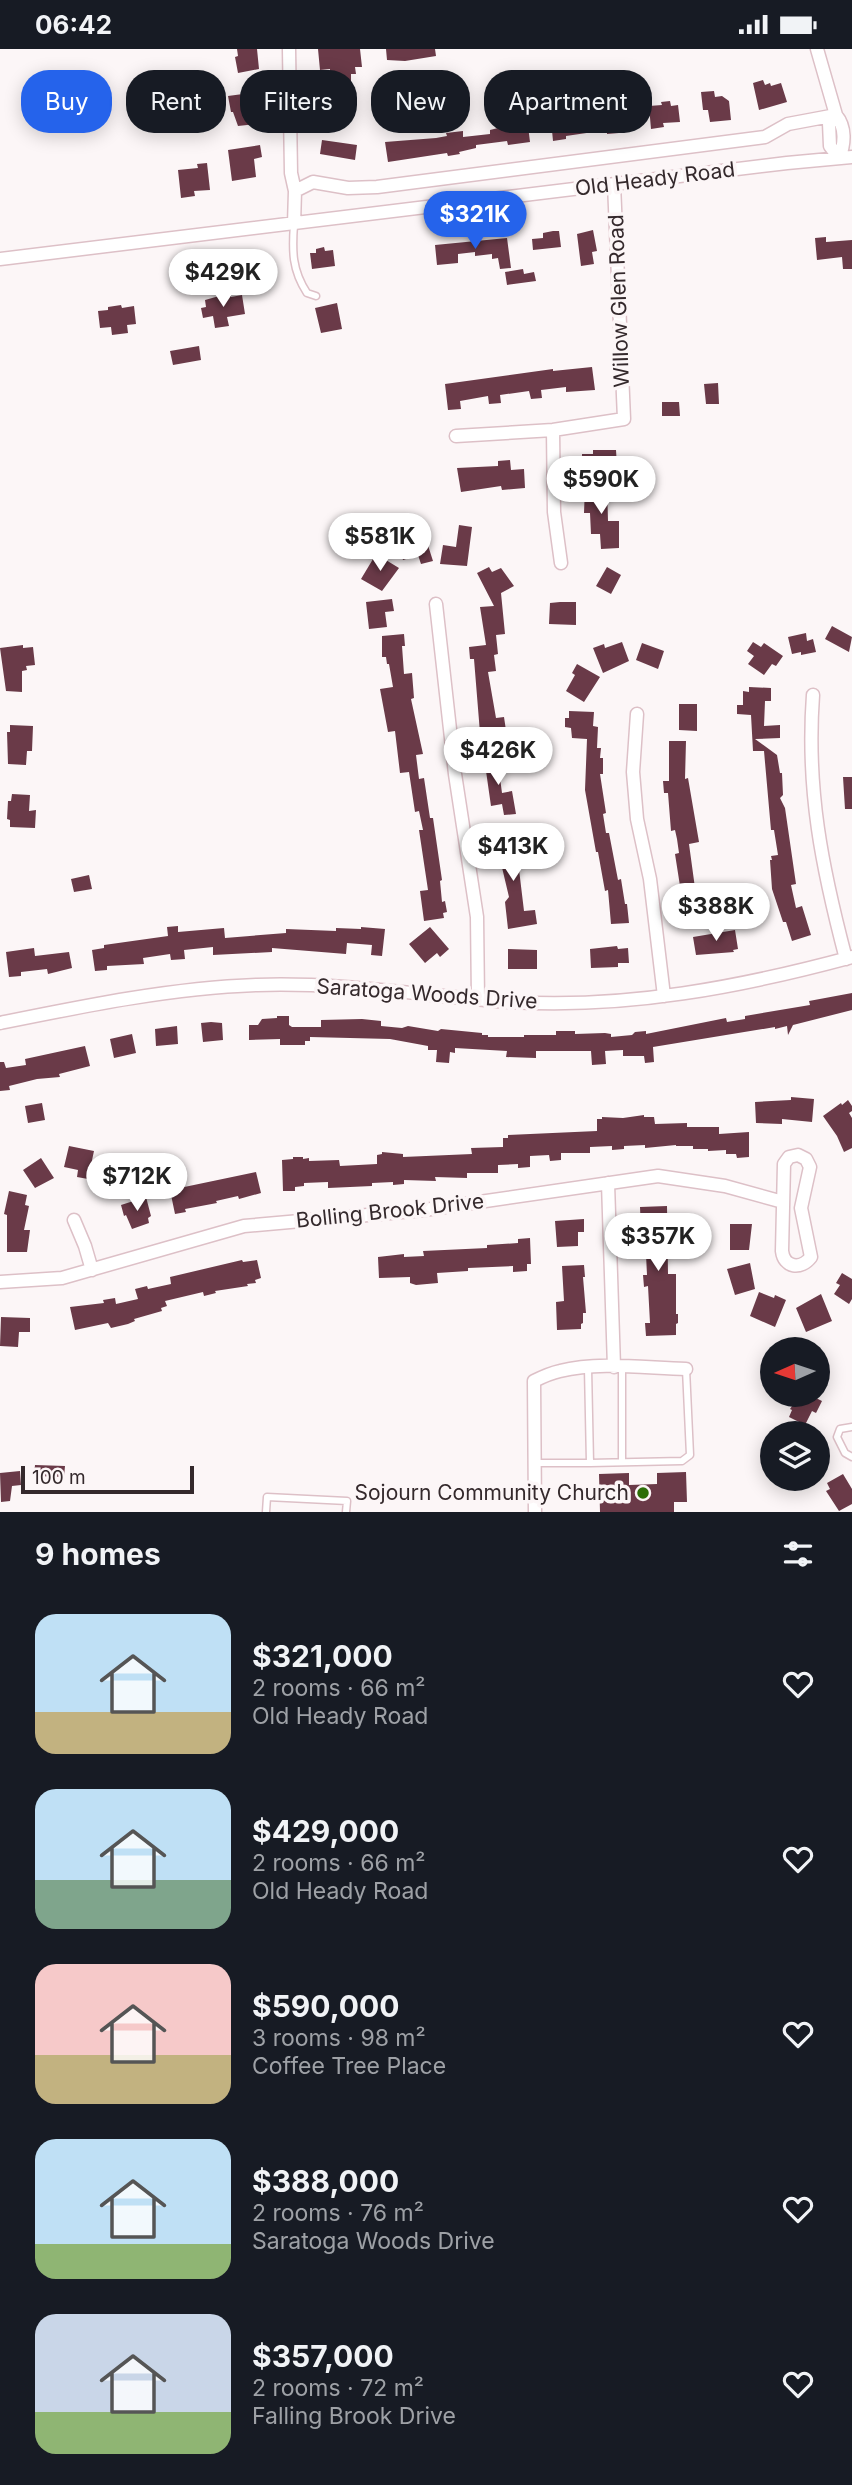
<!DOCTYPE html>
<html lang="en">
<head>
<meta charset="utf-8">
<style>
	:root { --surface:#171b24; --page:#20242c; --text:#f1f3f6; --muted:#9ea1a6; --accent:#2563eb }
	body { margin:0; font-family:Inter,sans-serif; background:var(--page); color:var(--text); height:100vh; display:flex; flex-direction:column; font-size:26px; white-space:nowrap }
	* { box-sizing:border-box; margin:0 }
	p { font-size:23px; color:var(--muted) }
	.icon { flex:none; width:38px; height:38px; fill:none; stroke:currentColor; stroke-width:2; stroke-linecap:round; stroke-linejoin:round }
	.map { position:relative; height:1463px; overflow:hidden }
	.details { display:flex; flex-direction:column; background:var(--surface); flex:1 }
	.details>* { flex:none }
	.banner { position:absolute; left:21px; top:21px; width:810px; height:63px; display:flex; gap:14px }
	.needle { width:46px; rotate:267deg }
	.controls { position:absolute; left:760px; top:1288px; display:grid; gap:14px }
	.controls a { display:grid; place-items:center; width:70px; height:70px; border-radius:50%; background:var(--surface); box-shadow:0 4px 18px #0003; font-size:35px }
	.scale { position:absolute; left:21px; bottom:18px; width:173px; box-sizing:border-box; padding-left:7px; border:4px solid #34292c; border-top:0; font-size:19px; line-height:24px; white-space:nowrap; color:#34292c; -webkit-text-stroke:5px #fcf6f7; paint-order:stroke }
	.price { position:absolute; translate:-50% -60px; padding:0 16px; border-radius:24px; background:#fff; color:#222; font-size:23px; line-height:46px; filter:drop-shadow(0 2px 4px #0008) }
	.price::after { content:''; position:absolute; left:50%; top:42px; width:21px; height:16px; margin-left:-10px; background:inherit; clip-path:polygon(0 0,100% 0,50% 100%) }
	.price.selected { background:var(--accent); color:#fff }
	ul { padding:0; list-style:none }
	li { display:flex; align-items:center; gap:21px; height:175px; padding:0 35px }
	li span { display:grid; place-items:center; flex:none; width:196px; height:140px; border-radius:21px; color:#555 }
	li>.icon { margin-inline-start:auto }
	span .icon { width:84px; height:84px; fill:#fffc; stroke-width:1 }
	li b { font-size:30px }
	h2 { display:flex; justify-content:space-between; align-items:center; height:84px; padding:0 35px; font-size:30px }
	.tag { padding:0 24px; border-radius:28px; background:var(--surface); box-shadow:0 4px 18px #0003; font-size:24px; line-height:63px }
	.tag.selected { background:var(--accent); color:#fff }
	.status { display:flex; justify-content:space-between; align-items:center; height:49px; padding:0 35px; background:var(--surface); direction:ltr }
	.status svg { height:19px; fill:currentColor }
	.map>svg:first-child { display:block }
</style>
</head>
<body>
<div class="status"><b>06:42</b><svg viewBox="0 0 49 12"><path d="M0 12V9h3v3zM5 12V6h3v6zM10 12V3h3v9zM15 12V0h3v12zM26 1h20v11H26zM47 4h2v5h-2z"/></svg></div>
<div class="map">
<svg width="852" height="1463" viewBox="0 0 852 1463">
	<rect width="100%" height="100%" fill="#fcf6f7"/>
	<path fill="#6a3a48" d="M237 0H257L259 20 238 24 235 8 238 7Z
		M318 0H360L362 18H355L356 25H351V63L320 62V50H329L330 20 320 21Z
		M386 0H435L436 7 405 12 387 11Z
		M763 31 765 36 770 34 771 37 781 34 787 53 759 61 753 34Z
		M714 42 715 48 722 47 729 52 731 71 710 73 708 61H703L701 43Z
		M258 43 260 56 255 57 256 75 238 77 233 63H231L228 47Z
		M670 52 671 57 678 56 680 73 663 74 664 78 651 80 649 57 662 56 661 53Z
		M604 59V62L616 60 619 84 607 85V81L566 87V90L553 92 551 71 587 67 586 61Z
		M510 76V80L528 77 530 93 508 96 507 92 476 96V99L459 103 460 105 448 107 447 104 388 113 385 93 436 89 447 87 446 84 463 82V88L490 85V81Z
		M322 91 357 96 355 111 320 105Z
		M260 96 262 108 254 110 256 128 232 132 228 101Z
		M207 114 210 141 194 142 195 147 181 149 178 121 198 119 197 115Z
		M593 181 597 202 592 203 594 215 581 217 577 185Z
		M553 182H559L561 198 533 201 532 190 543 189V184Z
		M826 188V193L852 191V220H843L842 208 817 211 815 189Z
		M507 189 511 219 500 220 498 209 492 210V205L475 207V203L458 205V214L437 216 435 196Z
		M324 198 325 202 333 201 335 217 312 220 310 204H316V200Z
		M523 220 524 225 534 223 536 232 507 236 505 223Z
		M230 244 231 248 242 246 245 265 227 268 229 277 215 279 213 267 203 269 201 259 206 258 205 251Z
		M337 254 342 280 321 284 315 259Z
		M121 256 122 259 134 257 136 275 127 276 128 284 112 286 111 278 100 279 98 262 108 261V258Z
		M199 297 201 311 173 316 170 302Z
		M592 318 595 341 566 343V338L541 341 542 349 531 350 529 342 500 346 501 354 489 355 488 347 460 352 461 360 448 361 445 335 553 320V322Z
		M718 334 719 355H706L704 335Z
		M662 353H679L680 367H662Z
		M593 401H616L617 417 582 418V405H593Z
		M510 411 511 421 524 420 525 439 502 441 501 437 461 443 457 419 498 417V412Z
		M607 436 608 472H619V499L601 500 600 485H591L590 464H584L585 437Z
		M459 476 472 478 467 517 440 515 443 496 456 498Z
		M424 484 433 512 421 515 418 506 403 511 397 493Z
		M376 505 399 519 382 542 361 530Z
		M489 518 492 523 501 519 514 537 501 544 505 585 496 586 498 605 494 606 496 622 488 623 496 669 504 668 508 695 490 697 488 683 480 684 474 610H470L469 598 486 596 480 558 494 557 477 524Z
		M607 518 621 526 611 545 596 537Z
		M392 550 394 562 385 563 387 578 369 580 366 553Z
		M560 553H576V576L549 575 550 554Z
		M832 577 852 588 849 603 825 590Z
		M806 584 807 592 813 590 816 603 801 606V603L792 605 788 588Z
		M404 585 405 597H402L404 625 412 624 414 649 411 650 423 705 416 706 419 730 424 729 430 769H433L442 831 440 832 442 853 445 852 447 863 443 864 444 869 424 872 420 842 428 841 419 781H423L419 762 415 763 409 723 400 724 395 682 388 683 380 640 393 638 389 615H387L386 608H382V587Z
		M622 593 629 612 603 624 593 599 604 595 605 599Z
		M753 593 761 598 764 594 783 607 776 617 772 615 764 626 748 615 754 607 747 602Z
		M642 594 664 602 658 620 636 611Z
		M23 596V599L33 598 35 616 26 617 27 621 22 622V643L6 642 0 599Z
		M577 615 600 628 584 653 566 642 575 626 572 624Z
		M749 638 771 639V652H765L764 677 780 676V689L755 690 777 706 780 724H782L783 746 780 749 785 759 796 835 791 836 796 859 802 857 811 886 792 892 786 873H783L772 840 770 811H772L771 807 778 806 774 781H771L764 702H753L751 666 737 665V656H743V642L749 643Z
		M679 655H697V682L679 681Z
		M569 662 594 663 593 677 598 678 597 699H601L600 709H603V725H600L606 764 603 765 606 784H609L618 831 621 830 625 855H627L629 874 611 875 608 841 605 842 598 803H596L585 741 587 690 572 689 571 679 565 678V669H569Z
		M10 676 33 677 32 702H27L26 716 8 715 7 683H10Z
		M669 692H686L685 730 688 729 699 793 689 795 695 839H697L700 850 702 868 684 870 683 861H686L683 837H680L675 805 679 804 677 790 675 781 671 782 668 744H664L663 732H669Z
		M497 706 502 744 512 742 516 765 504 766 502 755 491 757 484 708Z
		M843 728H852V760H845Z
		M12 745 30 746 29 762 36 761 35 779 10 778V771L7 770 8 752H11Z
		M511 777 516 812H518L524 862 535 861 537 875 508 880 505 853 509 848 500 810 497 779Z
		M89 826 92 840 74 843 71 830Z
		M178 877V883L224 879 225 889 286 884V880L336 882V879L361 880V878L385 880 382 907 371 906 372 896 347 894 346 905 272 899V903L213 906V898L184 901 185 910 171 911 170 905 143 909 144 915 107 917V921L95 922 92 901 104 899V896L168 887 167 878Z
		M430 878 449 900 440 908 437 904 425 914 409 895Z
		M735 881 738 900 733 901 734 903 696 906 693 888Z
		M617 897 618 900 628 899 629 914H618V918L591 919 590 900Z
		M34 899 35 907 69 903 72 919 48 925 47 920 21 923V927L9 928 6 903Z
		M508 900 537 901V920H508Z
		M852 944V961L793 976 788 986 787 977 775 980V978L653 998 654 1013 645 1014 644 1007H623V1001L605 1002 606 1015 592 1016 591 1002H536V1009L506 1008 507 1002 455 999V1004L450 1003 449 1014 436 1013 437 1001H428V997L390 990 310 988V992H305V996H280V990L249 991V976H258L262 970 277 969V967H289V976L292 978H321V971L362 970 381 972V977L402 979 408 977 438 982 441 980 482 984V986H488V988H524V986H556V982H575V985L605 984 611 985V988L632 986 635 983 646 982V985L726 969 727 973 745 970V967L810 956 809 952Z
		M211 973 222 974 223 991 203 993 201 974Z
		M177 977 178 995 156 997 155 980Z
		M132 985 136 1004 114 1009 110 990Z
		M85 997 90 1017 59 1025 60 1028 37 1030 9 1037 10 1041 0 1042V1013H4L6 1019 26 1016 25 1010Z
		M791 1048 814 1050 812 1073 782 1070V1075L756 1074 755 1053 791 1051Z
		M848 1051 852 1057V1062L849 1064 852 1069V1099L844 1103 837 1087 823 1067 841 1054 842 1056Z
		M42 1054 45 1071 28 1074 25 1057Z
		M644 1066V1068H654L655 1075 687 1074V1078H719V1085L749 1083V1108L737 1109 736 1105H726V1101L708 1102V1100H693V1097H676V1096L645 1099V1096L624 1097V1100L612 1101V1097L590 1098V1104H561V1111L550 1112 549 1106 530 1107V1118L518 1119V1115L498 1116V1124H467V1129L435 1128 436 1132 404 1131V1135L393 1136V1133L372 1134V1137L328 1139V1133L304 1134V1137L295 1138V1142H283L282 1111 293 1110V1108H303V1110L309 1109V1112L339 1111 340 1117 377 1115V1106L382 1105V1103L403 1105V1108L472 1105 471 1099 503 1098V1089H508V1086L597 1082V1070H602V1068L623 1069Z
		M69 1097 94 1102 88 1130 77 1128 78 1121 64 1118Z
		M41 1109 54 1129 35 1139 23 1121Z
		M125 1109 140 1122 139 1123 143 1128 124 1146 114 1135 110 1139 102 1130Z
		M256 1123 261 1144 239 1150 238 1147 216 1152 217 1154 185 1160 186 1163 175 1165 170 1141Z
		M9 1142 27 1146 25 1156 29 1157 24 1181H30L27 1203H7V1166L4 1165Z
		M146 1148 151 1167 148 1169 149 1174 132 1180 126 1166 124 1167 121 1156Z
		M667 1157 668 1225H676V1265H678V1274L676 1275V1286L646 1287 645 1274H650L648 1237 644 1238 643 1226H647L646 1205H642L640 1158Z
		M584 1170V1183H578V1197L557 1198 555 1172Z
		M730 1175H752L749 1201H730Z
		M530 1189 531 1215H527V1222L513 1223V1217L468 1219V1222L437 1224 438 1234 416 1236 410 1234V1228L379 1229 378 1208 404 1205V1208L424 1207 423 1202 487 1199V1196L518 1194V1190Z
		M242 1211 243 1213 257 1211 261 1229 255 1231 256 1234 247 1235 248 1237 215 1242 216 1244 204 1247 203 1243 165 1252 167 1257 161 1259 162 1262 134 1270 135 1272 128 1275 111 1279 108 1274 75 1281 70 1258 104 1254 103 1251 115 1249 116 1255 138 1250 135 1240 147 1237 148 1240 171 1235 170 1228Z
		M750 1214 755 1240 735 1246 727 1220Z
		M584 1216 585 1228H583L586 1264H583V1274L581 1275V1280L557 1281 556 1253 564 1252 562 1217Z
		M842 1224 852 1230V1250L849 1255 834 1245 840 1236 836 1234Z
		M759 1243 774 1249 775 1246 786 1251 775 1278 750 1267Z
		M821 1245 832 1272 806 1283 796 1259Z
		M1 1268 30 1269V1283H19L18 1298 0 1297Z
		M800 1346H810L822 1352 816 1364 812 1362 805 1376 789 1368 792 1361 790 1360Z
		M35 1416 65 1417 64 1428 34 1427Z
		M20 1422 21 1436 12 1437 10 1452 1 1453 0 1424Z
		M686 1423 687 1453H674V1463H600L599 1425 629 1424V1436L657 1435V1424Z
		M843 1425 852 1440V1455L839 1462 826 1442 830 1440 827 1434Z"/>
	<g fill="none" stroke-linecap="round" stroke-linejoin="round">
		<defs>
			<path id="service" d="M294 175C292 202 292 221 307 244L316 247
				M588 1319 590 1414 682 1412 690 1406 686 1320
				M852 1378 840 1380 837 1388 845 1404 852 1408
				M622 1413V1318
				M535 1414H590
				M266 1463 267 1448 347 1452 346 1463"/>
			<path id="minor" d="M289 0 291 124 295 142 294 175
				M817 0 836 66C846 78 845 95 839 109L830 97 829 74 836 66
				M295 142 313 133 348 139 377 138 765 88 788 75 836 66
				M0 210 787 114 852 108
				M553 381 554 463 561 514
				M456 387 553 381 624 370 614 135
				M436 555 455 725 477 868 478 950
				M813 646C806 740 822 819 846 910
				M637 665 633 723 637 770 650 830 664 947
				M0 974C84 957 171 939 257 936 342 933 427 947 511 953 626 960 741 938 852 908
				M798 1106 806 1110 810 1118 801 1159 811 1208C801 1221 784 1219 782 1202L784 1115 789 1108Z
				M608 1134 614 1318
				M74 1171 85 1197 92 1221
				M0 1233 62 1229 244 1177 424 1161 658 1127 725 1137 783 1153
				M535 1463 534 1332C542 1328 551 1324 560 1322 599 1312 646 1319 686 1320"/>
		</defs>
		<use href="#service" stroke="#ddc0c7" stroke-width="9"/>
		<use href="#minor" stroke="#ddc0c7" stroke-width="15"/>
		<use href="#service" stroke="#fff" stroke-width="6"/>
		<use href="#minor" stroke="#fff" stroke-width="12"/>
	</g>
	<circle fill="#2c6e07" stroke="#fcf6f7" stroke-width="2.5" cx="643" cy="1444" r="7"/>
	<g text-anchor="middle" stroke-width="7" stroke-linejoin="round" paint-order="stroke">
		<g font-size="21" fill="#34292c" stroke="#fcf6f7">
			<text transform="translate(655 130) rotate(-7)" y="7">Old Heady Road</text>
			<text transform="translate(619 252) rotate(-92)" y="7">Willow Glen Road</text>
			<text transform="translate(427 945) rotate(4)" y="7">Saratoga Woods Drive</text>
			<text transform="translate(390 1162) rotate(-6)" y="7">Bolling Brook Drive</text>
		</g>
		<g font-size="21" fill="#34292c" stroke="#fcf6f7" text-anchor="end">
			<text x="629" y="1451">Sojourn Community Church</text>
		</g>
	</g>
</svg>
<div class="controls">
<a><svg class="needle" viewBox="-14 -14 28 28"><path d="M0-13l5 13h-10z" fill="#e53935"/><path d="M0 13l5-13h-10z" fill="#9ea1a6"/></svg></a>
<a><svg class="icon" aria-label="layers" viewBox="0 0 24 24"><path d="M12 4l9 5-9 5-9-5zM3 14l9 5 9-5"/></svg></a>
</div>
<div class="scale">100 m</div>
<b class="price selected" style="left:475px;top:202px">$321K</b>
<b class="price" style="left:223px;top:260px">$429K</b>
<b class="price" style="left:601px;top:467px">$590K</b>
<b class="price" style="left:380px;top:524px">$581K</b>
<b class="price" style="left:498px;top:738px">$426K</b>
<b class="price" style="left:513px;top:834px">$413K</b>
<b class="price" style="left:716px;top:894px">$388K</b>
<b class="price" style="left:137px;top:1164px">$712K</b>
<b class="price" style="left:658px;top:1224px">$357K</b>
<div class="banner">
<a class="tag selected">Buy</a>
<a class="tag">Rent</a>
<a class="tag">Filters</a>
<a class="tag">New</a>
<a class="tag">Apartment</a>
</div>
</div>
<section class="details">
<h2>9 homes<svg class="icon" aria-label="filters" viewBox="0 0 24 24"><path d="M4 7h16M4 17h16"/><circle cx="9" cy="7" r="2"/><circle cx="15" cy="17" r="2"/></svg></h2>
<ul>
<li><span style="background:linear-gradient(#bfe0f5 70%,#c2b280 0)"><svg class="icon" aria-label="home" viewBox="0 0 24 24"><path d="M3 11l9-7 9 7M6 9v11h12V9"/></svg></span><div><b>$321,000</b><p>2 rooms · 66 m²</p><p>Old Heady Road</p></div><svg class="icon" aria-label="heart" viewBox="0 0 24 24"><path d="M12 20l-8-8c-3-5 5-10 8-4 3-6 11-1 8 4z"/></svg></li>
<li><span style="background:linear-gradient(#bfe0f5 65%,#7fa58c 0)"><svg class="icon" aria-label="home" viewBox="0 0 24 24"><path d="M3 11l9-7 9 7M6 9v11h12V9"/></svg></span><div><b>$429,000</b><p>2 rooms · 66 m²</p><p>Old Heady Road</p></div><svg class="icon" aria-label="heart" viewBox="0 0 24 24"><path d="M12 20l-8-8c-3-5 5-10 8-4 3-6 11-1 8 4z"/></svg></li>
<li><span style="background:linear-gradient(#f6c9c9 65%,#c2b280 0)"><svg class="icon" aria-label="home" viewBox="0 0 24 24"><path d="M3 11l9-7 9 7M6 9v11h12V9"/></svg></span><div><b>$590,000</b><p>3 rooms · 98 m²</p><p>Coffee Tree Place</p></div><svg class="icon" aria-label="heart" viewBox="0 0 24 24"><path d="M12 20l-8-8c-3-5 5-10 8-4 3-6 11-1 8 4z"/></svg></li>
<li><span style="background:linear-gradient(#bfe0f5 75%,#8fb573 0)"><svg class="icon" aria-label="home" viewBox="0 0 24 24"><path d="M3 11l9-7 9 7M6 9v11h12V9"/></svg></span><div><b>$388,000</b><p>2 rooms · 76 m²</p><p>Saratoga Woods Drive</p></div><svg class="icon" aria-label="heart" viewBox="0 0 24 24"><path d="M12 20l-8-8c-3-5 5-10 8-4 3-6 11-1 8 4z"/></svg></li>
<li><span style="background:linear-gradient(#c9d6e8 70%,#8fb573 0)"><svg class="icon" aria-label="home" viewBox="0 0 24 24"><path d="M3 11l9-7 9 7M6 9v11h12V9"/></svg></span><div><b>$357,000</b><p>2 rooms · 72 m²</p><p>Falling Brook Drive</p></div><svg class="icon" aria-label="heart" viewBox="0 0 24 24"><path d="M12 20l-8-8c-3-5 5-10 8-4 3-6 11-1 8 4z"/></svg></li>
</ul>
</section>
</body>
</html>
